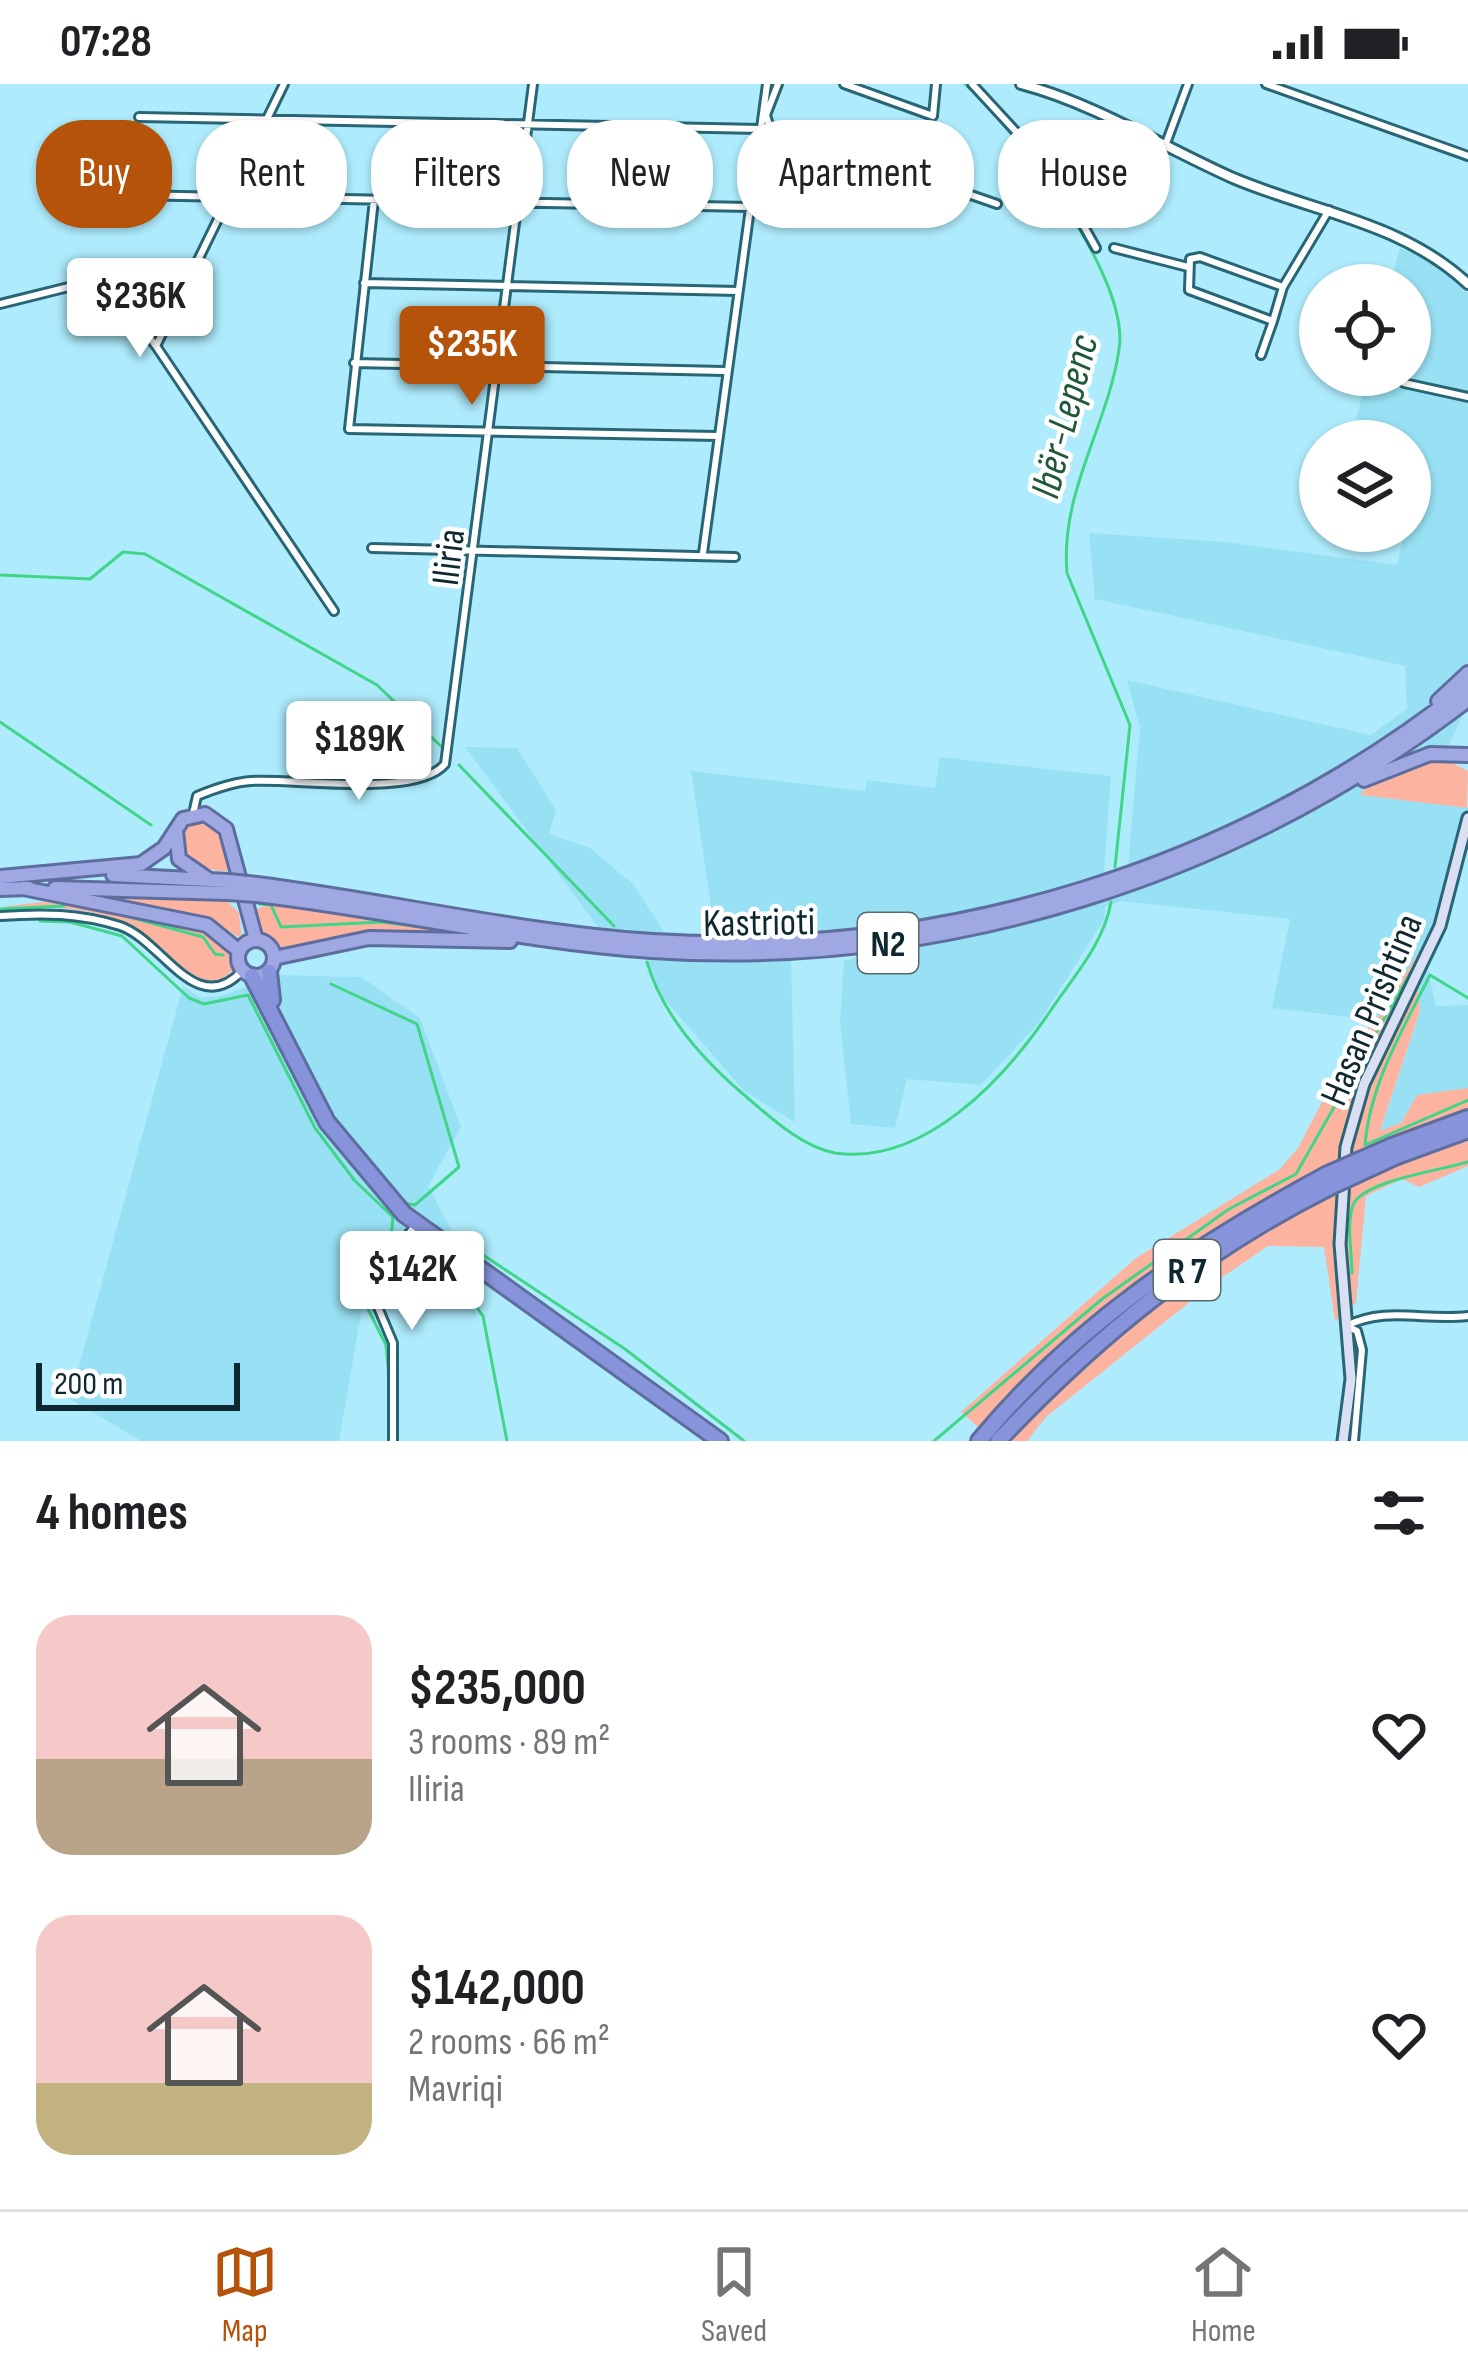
<!DOCTYPE html>
<html lang="en">
<head>
<meta charset="utf-8">
<style>
	:root { --surface:#fff; --page:#f6f6f6; --text:#202124; --muted:#757577; --line:#e0e0e0; --accent:#b45309 }
	body { margin:0; font-family:"Sofia Sans Condensed",sans-serif; background:var(--page); color:var(--text); height:100vh; display:flex; flex-direction:column; font-size:45px; white-space:nowrap }
	* { box-sizing:border-box; margin:0 }
	p { font-size:39px; color:var(--muted) }
	.icon { flex:none; width:66px; height:66px; fill:none; stroke:currentColor; stroke-width:2; stroke-linecap:round; stroke-linejoin:round }
	.map { position:relative; height:1357px; overflow:hidden }
	.panel { display:flex; flex-direction:column; background:var(--surface); flex:1 }
	.panel>* { flex:none }
	.guide { position:absolute; left:36px; top:36px; width:1398px; height:108px; display:flex; gap:24px }
	.tools { position:absolute; left:1299px; top:180px; display:grid; gap:24px }
	.tools a { display:grid; place-items:center; width:132px; height:132px; border-radius:50%; background:var(--surface); box-shadow:0 3px 9px #0004; font-size:60px }
	.scale { position:absolute; left:36px; bottom:30px; width:204px; box-sizing:border-box; padding-left:12px; border:6px solid #0f282f; border-top:0; font-size:33px; line-height:42px; white-space:nowrap; color:#0f282f; -webkit-text-stroke:9px #fff; paint-order:stroke }
	.price { position:absolute; translate:-50% -102px; padding:0 27px; border-radius:12px; background:#fff; color:#222; font-size:39px; line-height:78px; filter:drop-shadow(0 3px 6px #0008) }
	.price::after { content:''; position:absolute; left:50%; top:72px; width:36px; height:27px; margin-left:-18px; background:inherit; clip-path:polygon(0 0,100% 0,50% 100%) }
	.price.active { background:var(--accent); color:#fff }
	ul { padding:0; list-style:none }
	li { display:flex; align-items:center; gap:36px; height:300px; padding:0 36px }
	li span { display:grid; place-items:center; flex:none; width:336px; height:240px; border-radius:36px; color:#555 }
	li>.icon { margin-inline-start:auto }
	span .icon { width:144px; height:144px; fill:#fffc; stroke-width:1 }
	li b { font-size:51px }
	h2 { display:flex; justify-content:space-between; align-items:center; height:144px; padding:0 36px; font-size:51px }
	.tag { padding:0 42px; border-radius:48px; background:var(--surface); box-shadow:0 3px 9px #0004; font-size:42px; line-height:108px }
	.tag.active { background:var(--accent); color:#fff }
	.status { display:flex; justify-content:space-between; align-items:center; height:84px; padding:0 60px; background:var(--surface); direction:ltr }
	.status svg { height:33px; fill:currentColor }
	.tab-bar { display:flex; justify-content:space-around; align-items:center; height:168px; border-top:3px solid var(--line); background:var(--surface); font-size:33px; color:var(--muted) }
	.tab-bar a { display:grid; justify-items:center; gap:6px }
	.tab-bar .active { color:var(--accent) }
	.map>svg:first-child { display:block }
</style>
</head>
<body>
<div class="status"><b>07:28</b><svg viewBox="0 0 49 12"><path d="M0 12V9h3v3zM5 12V6h3v6zM10 12V3h3v9zM15 12V0h3v12zM26 1h20v11H26zM47 4h2v5h-2z"/></svg></div>
<div class="map">
<svg width="1468" height="1357" viewBox="0 0 1468 1357">
	<rect width="100%" height="100%" fill="#aeecfd"/>
	<path fill="#98e1f4" d="M1400 164 1438 179 1468 209V620L1443 674 1368 702 1360 711 1468 724V753L1428 885 1436 922 1468 921V1004L1417 1011 1401 1039 1380 1048 1420 928 1416 881 1423 864 1376 936 1272 924 1290 835 1121 817 1105 823 1104 836 1038 940 981 1001 907 995 895 1044 851 1040 840 938 844 877 899 862 791 872 795 1038 744 1007 659 909 648 875 600 846 465 663 517 664 556 726 549 750 590 764 634 801 664 848 715 850 691 687 865 707 867 696 935 704 940 673 1111 692 1104 788 1128 782 1140 644 1127 596 1371 651 1407 625 1405 582 1095 515 1089 449 1225 458 1397 481 1403 454 1382 447H1410V357H1351L1367 291H1410V201H1390Z
		M278 891 361 893 420 934 461 1043 428 1102 474 1189 476 1232 371 1173 339 1357H141L70 1315 183 902 199 913H218Z"/>
	<path fill="#fcb4a0" d="M1443 674 1468 687 1467 724 1360 711 1368 702Z
		M205 736 220 747 230 786C214 790 194 781 181 765L184 745Z
		M82 811 227 817 239 829 242 855 209 836Z
		M42 818C91 823 190 829 227 862L232 887 220 897C182 900 157 852 124 838 84 822 42 822 0 823Z
		M275 820 461 851H364L277 864 259 851 251 821 255 825Z
		M1428 854 1416 881 1420 927 1380 1047 1401 1039 1417 1011 1468 1004V1082L1419 1103 1402 1095 1366 1112 1356 1219 1335 1237 1324 1163 1268 1162 1211 1201 1046 1333 1027 1357H994L961 1328 1136 1174 1280 1085 1298 1064 1353 958 1376 936Z"/>
	<g fill="none" stroke-linecap="round" stroke-linejoin="round">
		<path stroke="#40d588" stroke-width="3" d="M965 0C1017 48 1131 193 1119 266 1107 344 1060 408 1067 489L1130 641 1115 783
			M0 491 90 495 123 468 145 470 377 601 444 665
			M0 638 151 741
			M459 681 614 842
			M260 820 271 821 281 843 381 838 424 843
			M0 825 64 822
			M111 828 203 853 215 870 223 871
			M40 837 70 838 122 852 189 914 204 920 248 911 315 1044 355 1097 393 1133 391 1153 364 1196 368 1225 386 1261 390 1303
			M647 878C662 930 702 975 743 1010 769 1032 801 1063 835 1069 924 1082 1004 995 1049 929 1072 894 1104 860 1111 818
			M331 900 417 940 459 1083 415 1121 404 1119
			M1468 914 1430 891C1403 945 1370 1000 1365 1061L1468 1016
			M474 1165 625 1265 744 1357
			M446 1180 483 1232 507 1357
			M1352 1189C1352 1170 1346 1140 1353 1121 1362 1097 1442 1086 1468 1078
			M934 1357 1102 1215 1229 1125 1296 1090 1412 886"/>
		<defs>
			<path id="minor" d="M284 0 156 262 334 527
				M778 0 766 31 769 41 997 120
				M844 0 933 32 936 0
				M972 0 1054 89 1096 164
				M1266 0 1468 72
				M139 33 761 45
				M1165 62 1188 0
				M132 111 750 123
				M374 116 349 345 717 352
				M1114 164 1188 183
				M364 199 738 207
				M1283 203 1200 173 1190 175 1189 206 1273 237 1283 203 1329 126
				M0 220 109 193 155 261
				M1261 271 1273 237
				M354 279 724 287
				M1404 299 1468 313
				M372 464 735 473
				M703 469 767 0
				M193 730 197 712C214 705 233 698 251 697 296 694 416 714 445 680L533 0
				M0 832C42 829 79 829 120 842 162 856 196 936 242 887
				M393 1357V1259L377 1221 374 1192 416 1141
				M1354 1357 1362 1266 1357 1247 1346 1242C1387 1222 1423 1237 1468 1232"/>
			<path id="tertiary" d="M1021 0C1096 20 1163 63 1233 94 1313 128 1402 138 1468 200"/>
			<path id="secondary" d="M1343 1357 1351 1295 1340 1160 1346 1063 1364 1000 1440 842 1468 734"/>
			<path id="trunk" d="M1438 617 1468 589
				M1364 696 1430 670 1468 671
				M176 747 179 775 208 795
				M113 791 229 797
				M0 793 141 780 164 764 183 735 205 730 226 745 256 856
				M257 800C389 817 520 848 653 857 945 875 1239 784 1468 602
				M23 804 207 841 239 867
				M55 804 228 809
				M0 805 29 804
				M256 811C389 826 519 858 652 867 945 886 1236 794 1468 616
				M238 874a18 18 0 1 1 36 0a18 18 0 1 1-36 0Z
				M274 874 369 854 510 857"/>
			<path id="motorway" d="M269 888 272 916
				M252 892 327 1038 404 1130 720 1357
				M1392 1062 1468 1034
				M1397 1072 1468 1046
				M979 1357C1075 1241 1194 1162 1326 1091
				M998 1357C1097 1252 1200 1168 1330 1103"/>
		</defs>
		<use href="#minor" stroke="#296675" stroke-width="12"/>
		<use href="#tertiary" stroke="#296675" stroke-width="14"/>
		<use href="#secondary" stroke="#296675" stroke-width="15"/>
		<use href="#trunk" stroke="#5d6e9e" stroke-width="18"/>
		<use href="#motorway" stroke="#5d6e9e" stroke-width="20"/>
		<use href="#minor" stroke="#fff" stroke-width="6"/>
		<use href="#tertiary" stroke="#fff" stroke-width="8"/>
		<use href="#secondary" stroke="#dbdff4" stroke-width="9"/>
		<use href="#trunk" stroke="#9fa8e2" stroke-width="12"/>
		<use href="#motorway" stroke="#8793da" stroke-width="14"/>
		<defs>
			<path id="trunk-bridge" d="M229 797 257 800
				M228 809 256 811"/>
			<path id="motorway-bridge" d="M1326 1091 1392 1062
				M1330 1103 1397 1072"/>
		</defs>
		<use href="#trunk-bridge" stroke="#5d6e9e" stroke-width="18" stroke-linecap="butt"/>
		<use href="#motorway-bridge" stroke="#5d6e9e" stroke-width="20" stroke-linecap="butt"/>
		<use href="#trunk-bridge" stroke="#9fa8e2" stroke-width="12"/>
		<use href="#motorway-bridge" stroke="#8793da" stroke-width="14"/>
	</g>
	<g text-anchor="middle" stroke-width="9" stroke-linejoin="round" paint-order="stroke">
		<g fill="#fff" stroke="#57686d" stroke-width="3">
			<rect x="858" y="829" width="60" height="60" rx="9"/>
			<rect x="1154" y="1156" width="66" height="60" rx="9"/>
		</g>
		<g font-size="36" font-weight="bold" fill="#0f282f">
			<text x="888" y="872">N2</text>
			<text x="1187" y="1199">R 7</text>
		</g>
		<g font-size="39" fill="#0f282f" stroke="#fff">
			<text transform="translate(447 473) rotate(-83)" y="14">Iliria</text>
			<text transform="translate(759 837) rotate(-1)" y="14">Kastrioti</text>
			<text transform="translate(1370 925) rotate(-67)" y="14">Hasan Prishtina</text>
		</g>
		<g font-size="42" font-style="italic" fill="#215839" stroke="#fff">
			<text transform="translate(1063 332) rotate(-76)" y="15">Ibër-Lepenc</text>
		</g>
	</g>
</svg>
<div class="tools">
<a><svg class="icon" aria-label="locate" viewBox="0 0 24 24"><circle cx="12" cy="12" r="6"/><path d="M12 2v4M12 18v4M2 12h4M18 12h4"/></svg></a>
<a><svg class="icon" aria-label="layers" viewBox="0 0 24 24"><path d="M12 4l9 5-9 5-9-5zM3 14l9 5 9-5"/></svg></a>
</div>
<div class="scale">200 m</div>
<b class="price" style="left:140px;top:276px">$236K</b>
<b class="price active" style="left:472px;top:324px">$235K</b>
<b class="price" style="left:359px;top:719px">$189K</b>
<b class="price" style="left:412px;top:1249px">$142K</b>
<div class="guide">
<a class="tag active">Buy</a>
<a class="tag">Rent</a>
<a class="tag">Filters</a>
<a class="tag">New</a>
<a class="tag">Apartment</a>
<a class="tag">House</a>
</div>
</div>
<section class="panel">
<h2>4 homes<svg class="icon" aria-label="filters" viewBox="0 0 24 24"><path d="M4 7h16M4 17h16"/><circle cx="9" cy="7" r="2"/><circle cx="15" cy="17" r="2"/></svg></h2>
<ul>
<li><span style="background:linear-gradient(#f6c9c9 60%,#b9a48a 0)"><svg class="icon" aria-label="home" viewBox="0 0 24 24"><path d="M3 11l9-7 9 7M6 9v11h12V9"/></svg></span><div><b>$235,000</b><p>3 rooms · 89 m²</p><p>Iliria</p></div><svg class="icon" aria-label="heart" viewBox="0 0 24 24"><path d="M12 20l-8-8c-3-5 5-10 8-4 3-6 11-1 8 4z"/></svg></li>
<li><span style="background:linear-gradient(#f6c9c9 70%,#c2b280 0)"><svg class="icon" aria-label="home" viewBox="0 0 24 24"><path d="M3 11l9-7 9 7M6 9v11h12V9"/></svg></span><div><b>$142,000</b><p>2 rooms · 66 m²</p><p>Mavriqi</p></div><svg class="icon" aria-label="heart" viewBox="0 0 24 24"><path d="M12 20l-8-8c-3-5 5-10 8-4 3-6 11-1 8 4z"/></svg></li>
</ul>
</section>
<nav class="tab-bar">
<a class="active"><svg class="icon" aria-label="map" viewBox="0 0 24 24"><path d="M3 6l6-2 6 2 6-2v14l-6 2-6-2-6 2zM9 4v14M15 6v14"/></svg>Map</a>
<a><svg class="icon" aria-label="saved" viewBox="0 0 24 24"><path d="M7 4h10v16l-5-4-5 4z"/></svg>Saved</a>
<a><svg class="icon" aria-label="home" viewBox="0 0 24 24"><path d="M3 11l9-7 9 7M6 9v11h12V9"/></svg>Home</a>
</nav>
</body>
</html>
